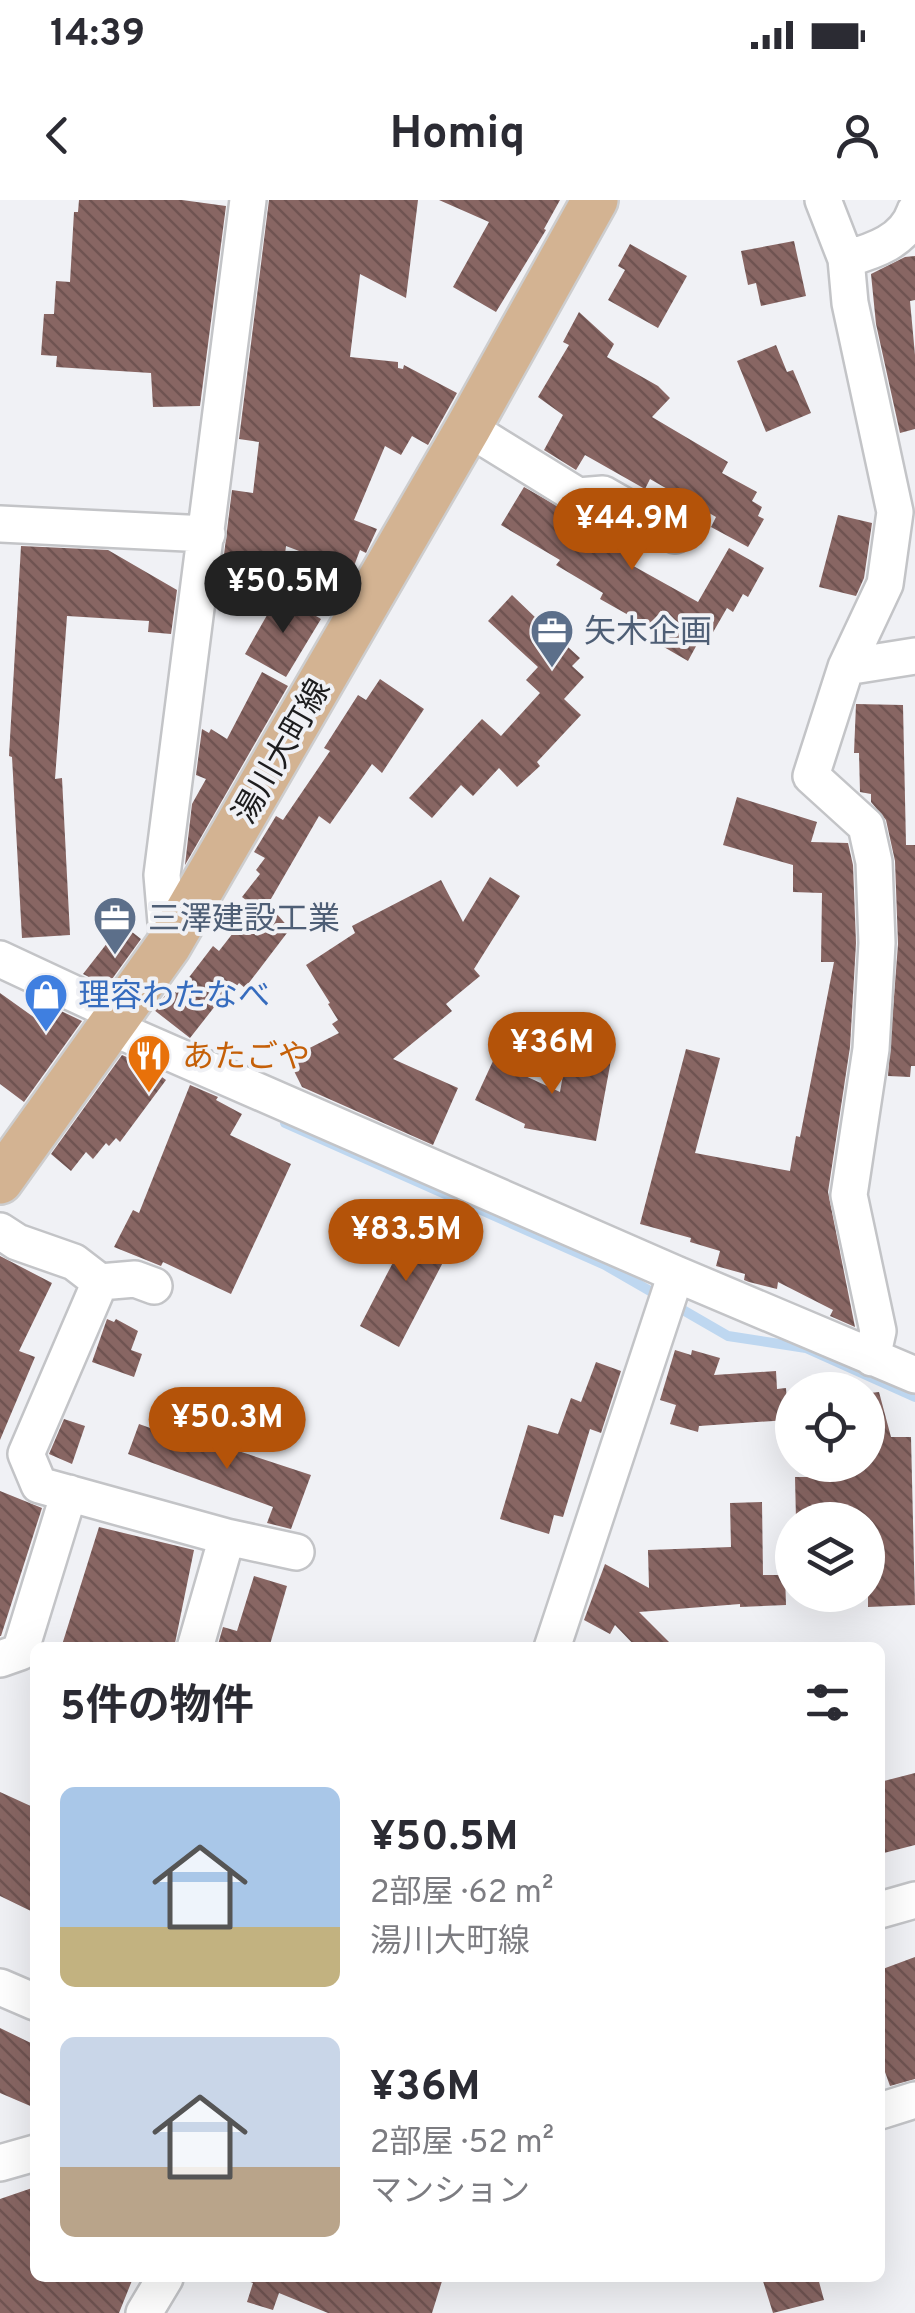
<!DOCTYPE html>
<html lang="ja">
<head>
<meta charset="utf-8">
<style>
	:root { --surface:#fff; --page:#f7f7f7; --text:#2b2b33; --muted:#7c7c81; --accent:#b45309 }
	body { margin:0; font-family:Overpass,"Noto Sans JP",sans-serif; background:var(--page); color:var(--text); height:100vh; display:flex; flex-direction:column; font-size:38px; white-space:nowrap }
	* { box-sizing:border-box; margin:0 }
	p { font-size:32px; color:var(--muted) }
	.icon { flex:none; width:55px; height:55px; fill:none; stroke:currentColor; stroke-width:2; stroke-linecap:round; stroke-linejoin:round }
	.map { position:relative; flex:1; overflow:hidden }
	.panel { position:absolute; left:30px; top:1442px; width:855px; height:640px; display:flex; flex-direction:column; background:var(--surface); border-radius:15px; box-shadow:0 10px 40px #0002 }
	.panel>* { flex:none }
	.controls { position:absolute; left:775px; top:1172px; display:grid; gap:20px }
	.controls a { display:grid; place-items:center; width:110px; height:110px; border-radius:50%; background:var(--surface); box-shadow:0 10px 40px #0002; font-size:50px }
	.price { position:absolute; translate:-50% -85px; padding:0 22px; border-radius:35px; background:var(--accent); color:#fff; font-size:32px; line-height:65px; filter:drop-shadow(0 2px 5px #0008) }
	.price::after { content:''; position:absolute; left:50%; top:60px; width:30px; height:22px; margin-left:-15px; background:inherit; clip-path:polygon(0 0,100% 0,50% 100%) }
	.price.on { background:#222; color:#fff }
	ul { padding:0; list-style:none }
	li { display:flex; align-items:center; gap:30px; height:250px; padding:0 30px }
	li span { display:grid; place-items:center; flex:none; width:280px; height:200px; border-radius:15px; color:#555 }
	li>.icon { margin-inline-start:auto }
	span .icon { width:120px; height:120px; fill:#fffc; stroke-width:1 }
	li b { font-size:42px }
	h2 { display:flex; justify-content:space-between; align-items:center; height:120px; padding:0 30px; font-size:42px }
	.status { display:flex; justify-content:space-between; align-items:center; height:70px; padding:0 50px; background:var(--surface); direction:ltr }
	.status svg { height:28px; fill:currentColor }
	header { display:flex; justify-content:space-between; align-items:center; height:130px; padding:0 30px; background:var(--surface); font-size:45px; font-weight:700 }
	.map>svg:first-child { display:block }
</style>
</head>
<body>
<div class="status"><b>14:39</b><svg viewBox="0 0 49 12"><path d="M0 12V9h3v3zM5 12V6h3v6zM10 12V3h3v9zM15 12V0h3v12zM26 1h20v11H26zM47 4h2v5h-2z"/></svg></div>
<header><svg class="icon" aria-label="back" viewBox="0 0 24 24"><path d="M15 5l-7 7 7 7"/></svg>Homiq<svg class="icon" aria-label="person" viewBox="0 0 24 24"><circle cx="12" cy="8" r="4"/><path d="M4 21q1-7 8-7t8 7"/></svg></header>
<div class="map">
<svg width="915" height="2113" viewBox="0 0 915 2113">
	<defs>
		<pattern id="building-back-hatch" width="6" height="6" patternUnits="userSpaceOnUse" patternTransform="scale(2.5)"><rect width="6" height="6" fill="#886663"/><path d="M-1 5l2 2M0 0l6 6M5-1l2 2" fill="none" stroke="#6f5351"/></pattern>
	</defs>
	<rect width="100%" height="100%" fill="#f0f1f5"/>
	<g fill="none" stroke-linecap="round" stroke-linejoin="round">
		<path stroke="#bed7f0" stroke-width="10" d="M285 923 605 1065 728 1136 806 1148 915 1197"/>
	</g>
	<path fill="url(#building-back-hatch)" d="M79 0H182L226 6 200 206 153 207 151 173 56 167 57 156 41 155 44 114H54L56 81 70 82 74 12H78Z
		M269 0H418L406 98 360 74 350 157 398 162V168L403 169 404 165 457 193 428 245 412 236 401 255 385 246 354 320 377 329 366 353 360 350 354 366 338 360 336 365 286 346 282 378 222 371 232 290 253 293 259 242 239 239Z
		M439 0H560L544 29 546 30 496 112 453 87 489 22Z
		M794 41 806 96 761 106 756 83 748 85 741 51Z
		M630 44 687 76 658 128 608 100 625 70 618 66Z
		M915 56V100L910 101 915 155V229L900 233 876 124 871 74 905 57Z
		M579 112 614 144 607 157 658 186 670 198 652 217 728 262 722 273 757 292 752 301 762 307 758 316 764 319 748 347 711 327 716 317 650 279 645 289 585 255 576 270 544 250 563 215 538 197 569 145 563 142Z
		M776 145 787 172 793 170 811 213 766 232 737 161Z
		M524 287 601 331 607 321 641 340 628 363 698 402 729 348 764 368 748 397 743 394 733 412 727 408 708 441 701 437 688 461 657 443 662 434 600 399 603 393 556 365 560 360 501 325Z
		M838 315 872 323 864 378 856 396 819 387Z
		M21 346 108 350 177 390 171 434 148 432 149 421 67 416 55 579 62 578 70 735 22 738 12 557 9 556Z
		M279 394 321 419 286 477 245 454Z
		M512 395 538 420 546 412 564 429 557 437 580 458 572 466 584 477 564 499 581 515 537 562 540 566 517 587 499 568 473 596 461 585 432 618 409 598 482 519 501 536 540 493 526 480 538 467 488 421Z
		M262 472 288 486 185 665 192 604 206 579 196 575 202 529 209 533 211 529 227 539Z
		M380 479 424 509 382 573 372 564 330 624 319 616 268 704 290 729 245 788 239 783 223 804 219 801 190 838 154 810 171 788 177 793 213 746 219 751 254 706 242 697 260 674 256 670 265 658 254 652 276 616 283 620 330 551 324 548 358 495 366 500Z
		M856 504 903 505 906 645H915V866H911L910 877 888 876 898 744 895 661 886 620 871 602V594L860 592 859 553H854Z
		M737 597 817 622 811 642 848 643 853 665 856 743 850 847 828 992 855 1127 830 1116 833 1110 778 1082 777 1089 749 1082 744 1080 745 1074 716 1066 720 1051 690 1042 691 1038 640 1024 686 849 720 858 695 953 790 971 796 936 800 937 834 762H821L822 693 793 692V665L723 645Z
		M490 677 520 696 474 769 480 776 446 804 452 811 393 859 458 888 433 945 302 887 288 859 339 833 332 824 338 820 328 804 330 803 306 765 355 733 352 726 441 680 463 722Z
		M122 724 141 739 107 786 83 774Z
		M0 793 49 828 61 811 82 821 24 902 0 884Z
		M567 852 611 860 596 941 524 928 525 924 475 900 493 861 560 892Z
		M122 855 147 866 166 880 120 942 116 938 109 946 106 943 93 959 86 952 71 971 51 954Z
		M190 885 218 897 216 900 242 914 230 935 291 964 231 1094 163 1062 161 1066 114 1047 133 1010 139 1013Z
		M414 1022 453 1043 399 1147 360 1126Z
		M0 1056 52 1083 19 1151 35 1157 0 1240Z
		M107 1119 114 1122 116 1119 138 1131 131 1150 142 1154 134 1177 92 1162Z
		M675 1150 691 1155 692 1150 720 1158 714 1175 776 1171 777 1189 786 1188 788 1220 699 1226 698 1232 670 1224 676 1205 660 1200Z
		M596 1162 621 1171 601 1233 590 1229 563 1317 554 1315 549 1334 500 1319 528 1225 558 1234 571 1198 581 1202Z
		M879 1192 891 1237H911L915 1405 868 1407V1379H872L871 1320H796L795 1277H808V1265H870V1193Z
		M64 1219 85 1226 72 1264 49 1254Z
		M139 1224 215 1251 217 1244 311 1275 291 1329 267 1323 273 1307 128 1254Z
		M0 1291 42 1308 1 1436H0Z
		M762 1302 763 1375H785L786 1405 740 1407V1404L639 1412 675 1448H637L615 1425 610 1434 584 1420 605 1364 649 1388 648 1350 731 1347 730 1303Z
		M99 1327 194 1350 174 1448H61Z
		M254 1376 287 1386 269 1448H217L223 1427 237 1431Z
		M915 1573V1645L880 1654V1582Z
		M0 1592 35 1608V1713L0 1696Z
		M915 1757V1879L890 1886 880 1858V1770Z
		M0 1828 35 1845V1908L0 1893Z
		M35 1987V2078H133L119 2113H0V1999Z
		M443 2078 432 2113H328L279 2093 273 2110 247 2102 253 2083 243 2079Z
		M762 2078H818L824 2100 773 2113Z"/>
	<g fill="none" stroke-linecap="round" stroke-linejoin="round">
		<defs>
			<path id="minor" d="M823 0 846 59 850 103 895 312 885 384 846 467 811 576 866 626 874 662 877 743 871 849 849 995 878 1131 872 1158
				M846 59C874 51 905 41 915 11
				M468 228 578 296 603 294 675 335
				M0 324 207 334
				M846 467 915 456
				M168 746 162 675 248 0
				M0 759 120 815
				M111 827 676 1074 915 1175
				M0 1031 17 1042 74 1062 100 1082 135 1079 154 1086
				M100 1082 26 1254 39 1285 227 1337 296 1352
				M195 1448 227 1337
				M552 1448 676 1074
				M0 1459 20 1452 69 1293
				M880 1710 915 1700
				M0 1787 35 1802
				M880 1911 915 1900
				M0 1963 35 1953
				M144 2113 165 2078"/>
			<path id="major" d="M0 981 168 746 468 228 595 0"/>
		</defs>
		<use href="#minor" stroke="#c3c4c7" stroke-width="40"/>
		<use href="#major" stroke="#cdcdce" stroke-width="50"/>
		<use href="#minor" stroke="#fff" stroke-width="35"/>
		<use href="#major" stroke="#d3b392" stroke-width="45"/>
	</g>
	<defs>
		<symbol id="office-pin" viewBox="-11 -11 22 30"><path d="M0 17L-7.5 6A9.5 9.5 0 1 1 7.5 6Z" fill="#5c6f8a" stroke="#f0f1f5"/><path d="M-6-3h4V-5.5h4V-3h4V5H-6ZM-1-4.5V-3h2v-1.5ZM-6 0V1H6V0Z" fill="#fff"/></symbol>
		<symbol id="shop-pin" viewBox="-11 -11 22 30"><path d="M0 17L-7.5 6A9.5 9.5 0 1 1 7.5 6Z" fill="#3f7fe0" stroke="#f0f1f5"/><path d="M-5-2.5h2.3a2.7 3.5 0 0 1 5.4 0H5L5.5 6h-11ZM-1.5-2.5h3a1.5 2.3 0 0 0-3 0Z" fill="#fff"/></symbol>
		<symbol id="restaurant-pin" viewBox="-11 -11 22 30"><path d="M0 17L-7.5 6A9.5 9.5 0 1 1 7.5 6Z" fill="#e8710a" stroke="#f0f1f5"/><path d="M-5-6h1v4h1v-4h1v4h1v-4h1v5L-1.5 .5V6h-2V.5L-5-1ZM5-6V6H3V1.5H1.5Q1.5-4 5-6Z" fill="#fff"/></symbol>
	</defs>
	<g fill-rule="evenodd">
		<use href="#office-pin" x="527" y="406" width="50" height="68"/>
		<use href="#office-pin" x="90" y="693" width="50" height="68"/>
		<use href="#shop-pin" x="21" y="770" width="50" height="68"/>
		<use href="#restaurant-pin" x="124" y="831" width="50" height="68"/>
	</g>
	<g text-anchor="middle" stroke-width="8" stroke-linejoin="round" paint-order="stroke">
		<g font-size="32" fill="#4e5e75" stroke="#f0f1f5" text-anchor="start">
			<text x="584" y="442">矢木企画</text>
			<text x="148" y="729">三澤建設工業</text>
		</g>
		<g font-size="32" fill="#1d1d1e" stroke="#f0f1f5">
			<text transform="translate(281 551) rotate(-60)" y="11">湯川大町線</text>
		</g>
		<g font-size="32" fill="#366cbe" stroke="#f0f1f5" text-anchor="start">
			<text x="78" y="806">理容わたなべ</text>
		</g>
		<g font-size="32" fill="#c56008" stroke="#f0f1f5" text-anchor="start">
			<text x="182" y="867">あたごや</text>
		</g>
	</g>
</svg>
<div class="controls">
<a><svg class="icon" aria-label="locate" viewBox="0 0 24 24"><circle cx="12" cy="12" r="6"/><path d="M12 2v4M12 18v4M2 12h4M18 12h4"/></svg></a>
<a><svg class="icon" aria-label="layers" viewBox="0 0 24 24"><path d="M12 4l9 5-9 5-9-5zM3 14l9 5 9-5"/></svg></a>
</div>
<b class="price" style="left:632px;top:373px">¥44.9M</b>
<b class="price on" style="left:283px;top:436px">¥50.5M</b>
<b class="price" style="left:552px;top:897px">¥36M</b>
<b class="price" style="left:406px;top:1084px">¥83.5M</b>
<b class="price" style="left:227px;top:1272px">¥50.3M</b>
<section class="panel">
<h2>5件の物件<svg class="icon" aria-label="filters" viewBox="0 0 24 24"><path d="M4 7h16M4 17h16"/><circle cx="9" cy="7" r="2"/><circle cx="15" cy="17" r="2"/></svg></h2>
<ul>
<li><span style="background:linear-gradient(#a9c7e8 70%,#c2b280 0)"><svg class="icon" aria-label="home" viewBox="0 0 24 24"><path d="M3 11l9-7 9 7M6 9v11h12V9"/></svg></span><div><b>¥50.5M</b><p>2部屋 · 62 m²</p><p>湯川大町線</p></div></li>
<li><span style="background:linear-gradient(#c9d6e8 65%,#b9a48a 0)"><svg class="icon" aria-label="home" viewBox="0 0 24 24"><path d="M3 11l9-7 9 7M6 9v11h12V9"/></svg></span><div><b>¥36M</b><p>2部屋 · 52 m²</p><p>マンション</p></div></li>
</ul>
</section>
</div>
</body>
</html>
